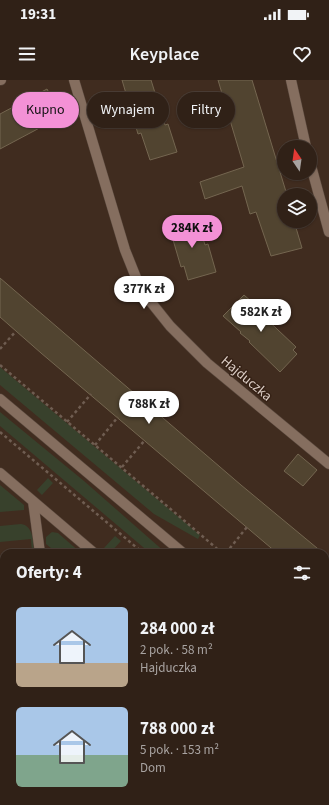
<!DOCTYPE html>
<html lang="pl">
<head>
<meta charset="utf-8">
<style>
	:root { --surface:#302117; --page:#3c2e24; --text:#f1f3f6; --muted:#a8a3a1; --line:#4b3e36; --accent:#f391d6 }
	body { margin:0; font-family:"Source Sans 3",sans-serif; background:var(--page); color:var(--text); height:100vh; display:flex; flex-direction:column; font-size:15px; white-space:nowrap }
	* { box-sizing:border-box; margin:0 }
	p { font-size:13px; color:var(--muted) }
	.icon { flex:none; width:22px; height:22px; fill:none; stroke:currentColor; stroke-width:2; stroke-linecap:round; stroke-linejoin:round }
	.map { position:relative; flex:1; overflow:hidden }
	.side { position:absolute; left:0px; top:469px; width:329px; height:256px; display:flex; flex-direction:column; background:var(--surface); border-radius:12px 12px 0 0; box-shadow:0 1px 3px #0004,0 0 0 1px var(--line) }
	.side>* { flex:none }
	.hud { position:absolute; left:12px; top:12px; width:305px; height:36px; display:flex; gap:8px }
	.needle { width:26px; rotate:347deg }
	.buttons { position:absolute; left:277px; top:60px; display:grid; gap:8px }
	.buttons a { display:grid; place-items:center; width:40px; height:40px; border-radius:50%; background:var(--surface); box-shadow:0 1px 3px #0004,0 0 0 1px var(--line); font-size:20px }
	.price { position:absolute; translate:-50% -34px; padding:0 9px; border-radius:14px; background:#fff; color:#222; font-size:13px; line-height:26px; filter:drop-shadow(0 1px 2px #0008) }
	.price::after { content:''; position:absolute; left:50%; top:24px; width:12px; height:9px; margin-left:-6px; background:inherit; clip-path:polygon(0 0,100% 0,50% 100%) }
	.price.active { background:var(--accent); color:#111 }
	ul { padding:0; list-style:none }
	li { display:flex; align-items:center; gap:12px; height:100px; padding:0 16px }
	li span { display:grid; place-items:center; flex:none; width:112px; height:80px; border-radius:6px; color:#555 }
	li>.icon { margin-inline-start:auto }
	span .icon { width:48px; height:48px; fill:#fffc; stroke-width:1 }
	li b { font-size:17px }
	h2 { display:flex; justify-content:space-between; align-items:center; height:48px; padding:0 16px; font-size:17px }
	.tag { padding:0 14px; border-radius:18px; background:var(--surface); box-shadow:0 1px 3px #0004,0 0 0 1px var(--line); font-size:14px; line-height:36px }
	.tag.active { background:var(--accent); color:#111 }
	.status { display:flex; justify-content:space-between; align-items:center; height:28px; padding:0 20px; background:var(--surface); direction:ltr }
	.status svg { height:11px; fill:currentColor }
	header { display:flex; justify-content:space-between; align-items:center; height:52px; padding:0 16px; background:var(--surface); font-size:18px; font-weight:600 }
	.map>svg:first-child { display:block }
</style>
</head>
<body>
<div class="status"><b>19:31</b><svg viewBox="0 0 49 12"><path d="M0 12V9h3v3zM5 12V6h3v6zM10 12V3h3v9zM15 12V0h3v12zM26 1h20v11H26zM47 4h2v5h-2z"/></svg></div>
<header><svg class="icon" aria-label="menu" viewBox="0 0 24 24"><path d="M4 6h16M4 12h16M4 18h16"/></svg>Keyplace<svg class="icon" aria-label="heart" viewBox="0 0 24 24"><path d="M12 20l-8-8c-3-5 5-10 8-4 3-6 11-1 8 4z"/></svg></header>
<div class="map">
<svg width="329" height="725" viewBox="0 0 329 725">
	<rect width="100%" height="100%" fill="#402c1f"/>
	<path fill="#38412c" d="M0 287 200 455 198 459 154 434 0 305Z
		M0 332 84 401 166 473H150L0 346Z
		M48 398 53 403 42 415 37 410Z
		M0 405 24 425V430L0 432Z
		M21 444C34 446 33 462 34 473H32L31 459 0 462V446Z
		M52 452 58 453 81 473H57L46 464V457Z
		M115 456 121 461 110 473 104 468Z
		M325 565 329 568V585L325 581Z
		M4 597V620H0V598Z
		M4 630V721H27L28 725H0V631Z
		M325 708 329 711V725H306V721H325Z
		M70 721H94V725H70Z
		M242 721H259L260 725H241Z"/>
	<path fill="#514430" stroke="#746650" d="M122 0H151L165 45 168 44 177 72 150 80 141 53 138 54Z
		M218 0H252L287 115H284V141H294L302 168 271 176 256 132 250 134 242 106 205 119 200 102 244 87Z
		M47 9 62 36 0 69V34Z
		M197 138 205 165 208 164 216 192 188 200 184 186 181 187 169 146Z
		M0 198 241 405 323 473H277L41 273 0 237Z
		M244 215 261 230 259 232 296 267 293 270 297 274 280 292 249 262 250 261 240 253 241 252 223 236Z
		M298 374 317 390 303 406 284 391Z"/>
	<g fill="none" stroke-linecap="round" stroke-linejoin="round">
		<defs>
			<path id="street" d="M0 0H1
				M74 0 125 170 137 200 146 216 170 246 207 283 329 384
				M291 0 306 67
				M310 82 329 152
				M0 393 94 473
				M33 421 40 473
				M111 721 112 725
				M223 725 224 721"/>
			<path id="secondary" d="M0 319 183 473
				M325 593 329 597"/>
		</defs>
		<use href="#street" stroke="#59483d" stroke-width="11"/>
		<use href="#secondary" stroke="#59483d" stroke-width="11"/>
		<path stroke="#6f5d51" stroke-width="2.5" stroke-dasharray="3 3" stroke-linecap="butt" d="M0 269 16 251
			M0 285 180 437 222 473
			M67 342 91 314
			M0 352 143 473
			M95 365 118 337
			M122 387 145 360
			M226 473 247 447
			M325 521 329 517
			M325 563 329 566
			M0 625H4
			M327 632 329 630"/>
		<use href="#street" stroke="#856e5f" stroke-width="10"/>
		<use href="#secondary" stroke="#856e5f" stroke-width="10"/>
	</g>
	<g text-anchor="middle" stroke-width="3" stroke-linejoin="round" paint-order="stroke">
		<g font-size="14" fill="#dccec6" stroke="#362216">
			<text transform="translate(247 298) rotate(40)" y="5">Hajduczka</text>
		</g>
	</g>
</svg>
<div class="buttons">
<a><svg class="needle" viewBox="-14 -14 28 28"><path d="M0-13l5 13h-10z" fill="#e53935"/><path d="M0 13l5-13h-10z" fill="#a8a3a1"/></svg></a>
<a><svg class="icon" aria-label="layers" viewBox="0 0 24 24"><path d="M12 4l9 5-9 5-9-5zM3 14l9 5 9-5"/></svg></a>
</div>
<b class="price active" style="left:192px;top:169px">284K zł</b>
<b class="price" style="left:144px;top:230px">377K zł</b>
<b class="price" style="left:261px;top:253px">582K zł</b>
<b class="price" style="left:149px;top:345px">788K zł</b>
<div class="hud">
<a class="tag active">Kupno</a>
<a class="tag">Wynajem</a>
<a class="tag">Filtry</a>
</div>
<section class="side">
<h2>Oferty: 4<svg class="icon" aria-label="filters" viewBox="0 0 24 24"><path d="M4 7h16M4 17h16"/><circle cx="9" cy="7" r="2"/><circle cx="15" cy="17" r="2"/></svg></h2>
<ul>
<li><span style="background:linear-gradient(#a9c7e8 70%,#b9a48a 0)"><svg class="icon" aria-label="home" viewBox="0 0 24 24"><path d="M3 11l9-7 9 7M6 9v11h12V9"/></svg></span><div><b>284 000 zł</b><p>2 pok. · 58 m²</p><p>Hajduczka</p></div></li>
<li><span style="background:linear-gradient(#a9c7e8 60%,#7fa58c 0)"><svg class="icon" aria-label="home" viewBox="0 0 24 24"><path d="M3 11l9-7 9 7M6 9v11h12V9"/></svg></span><div><b>788 000 zł</b><p>5 pok. · 153 m²</p><p>Dom</p></div></li>
</ul>
</section>
</div>
</body>
</html>
